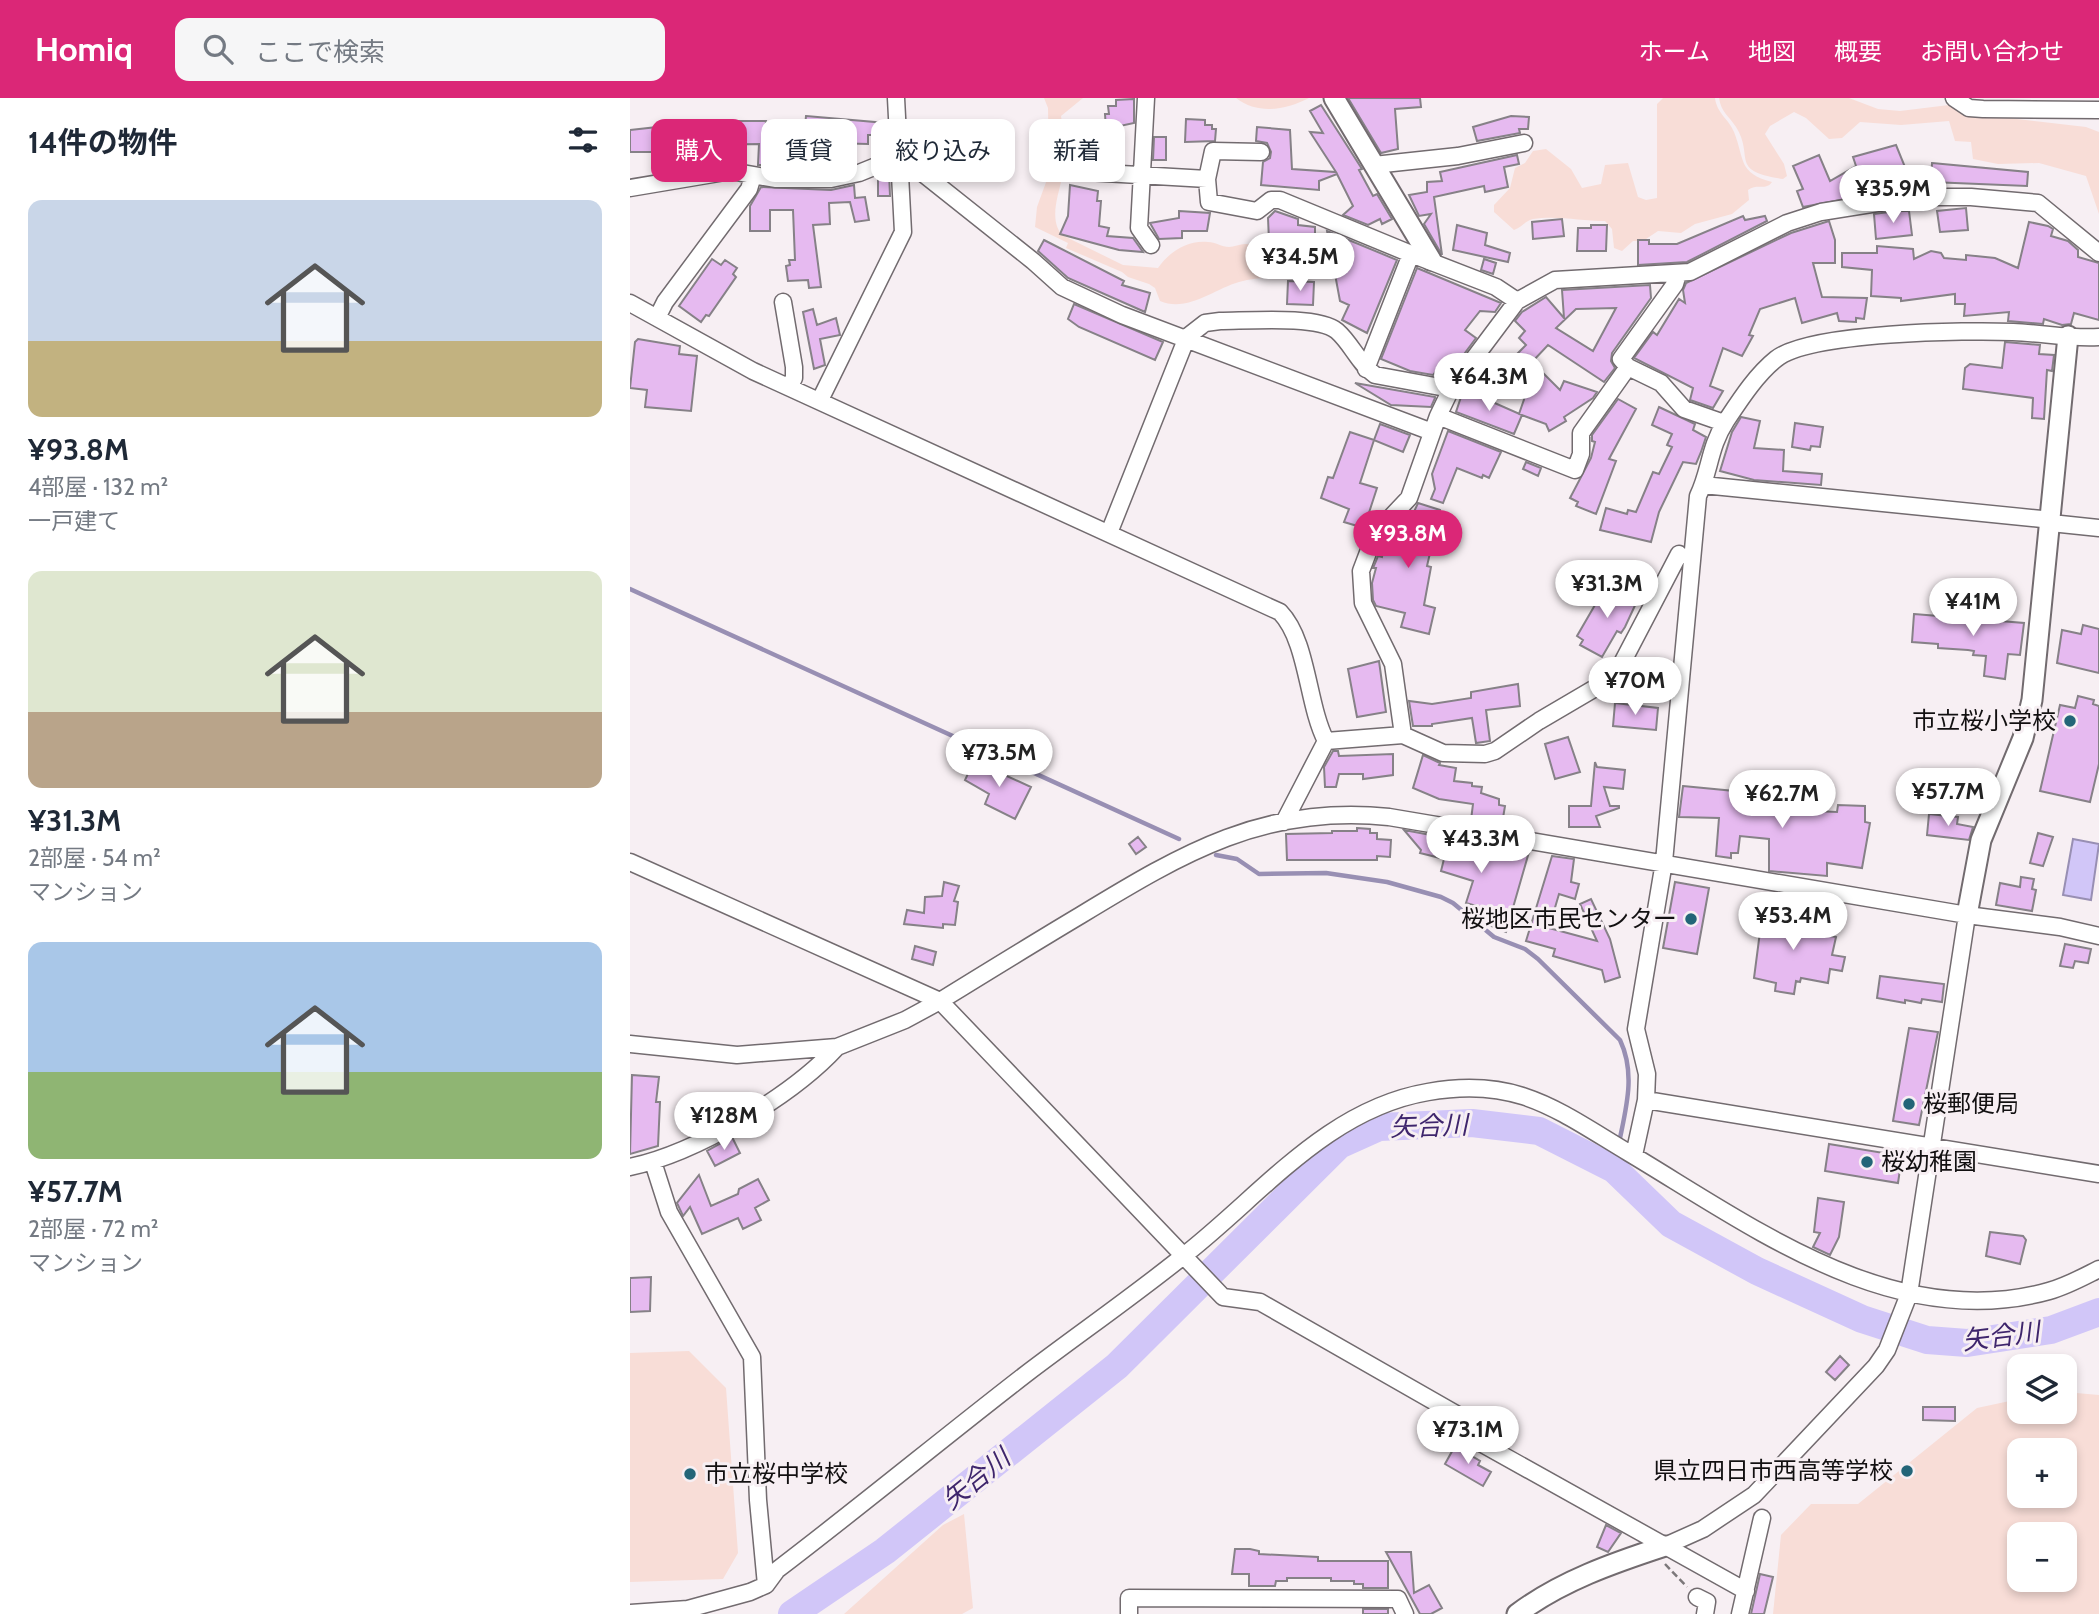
<!DOCTYPE html>
<html lang="ja">
<head>
<meta charset="utf-8">
<style>
	:root { --surface:#fff; --page:#f6f6f7; --text:#1f2937; --muted:#747a83; --accent:#db2777 }
	body { margin:0; font-family:Cabin,"Noto Sans JP",sans-serif; background:var(--page); color:var(--text); height:100vh; display:flex; flex-direction:column; font-size:26px; white-space:nowrap }
	* { box-sizing:border-box; margin:0 }
	p { font-size:23px; color:var(--muted) }
	.icon { flex:none; width:38px; height:38px; fill:none; stroke:currentColor; stroke-width:2; stroke-linecap:round; stroke-linejoin:round }
	.map { position:relative; flex:1; overflow:hidden }
	.panel { display:flex; flex-direction:column; background:var(--surface); width:630px }
	.panel>* { flex:none }
	.banner { position:absolute; left:21px; top:21px; width:665px; height:63px; display:flex; gap:14px }
	.buttons { position:absolute; left:1377px; top:1256px; display:grid; gap:14px }
	.buttons a { display:grid; place-items:center; width:70px; height:70px; border-radius:14px; background:var(--surface); box-shadow:0 4px 10px #0003; font-size:35px }
	.price { position:absolute; translate:-50% -60px; padding:0 16px; border-radius:24px; background:#fff; color:#222; font-size:23px; line-height:46px; filter:drop-shadow(0 2px 4px #0008) }
	.price::after { content:''; position:absolute; left:50%; top:42px; width:21px; height:16px; margin-left:-10px; background:inherit; clip-path:polygon(0 0,100% 0,50% 100%) }
	.price.active { background:var(--accent); color:#fff }
	ul { padding:0; list-style:none }
	li { display:grid; align-content:center; gap:14px; height:371px; padding:0 28px }
	li span { display:grid; place-items:center; height:217px; border-radius:14px; color:#555 }
	li>.icon { margin-inline-start:auto }
	span .icon { width:126px; height:126px; fill:#fffc; stroke-width:1 }
	li b { font-size:30px }
	h2 { display:flex; justify-content:space-between; align-items:center; height:84px; padding:0 28px; font-size:30px }
	.tag { padding:0 24px; border-radius:14px; background:var(--surface); box-shadow:0 4px 10px #0003; font-size:24px; line-height:63px }
	.tag.active { background:var(--accent); color:#fff }
	header { display:flex; align-items:center; gap:42px; box-sizing:border-box; height:98px; padding:0 35px; background:var(--accent); color:#fff }
	header strong { font-size:33px }
	nav { display:flex; gap:38px; margin-inline-start:auto; font-size:24px }
	.search { width:490px; height:63px; background:var(--page); display:flex; align-items:center; gap:18px; box-sizing:border-box; padding:0 24px; border-radius:14px; color:var(--muted); font-size:26px }
	main { display:flex; flex:1; min-height:0 }
	.map>svg:first-child { display:block }
</style>
</head>
<body>
<header>
<strong>Homiq</strong>
<div class="search"><svg class="icon" aria-label="search" viewBox="0 0 24 24"><circle cx="10" cy="10" r="6"/><path d="M15 15l6 6"/></svg>ここで検索</div>
<nav><a>ホーム</a><a>地図</a><a>概要</a><a>お問い合わせ</a></nav>
</header>
<main>
<section class="panel">
<h2>14件の物件<svg class="icon" aria-label="filters" viewBox="0 0 24 24"><path d="M4 7h16M4 17h16"/><circle cx="9" cy="7" r="2"/><circle cx="15" cy="17" r="2"/></svg></h2>
<ul>
<li><span style="background:linear-gradient(#c9d6e8 65%,#c2b280 0)"><svg class="icon" aria-label="home" viewBox="0 0 24 24"><path d="M3 11l9-7 9 7M6 9v11h12V9"/></svg></span><div><b>¥93.8M</b><p>4部屋 · 132 m²</p><p>一戸建て</p></div></li>
<li><span style="background:linear-gradient(#dfe7d0 65%,#b9a48a 0)"><svg class="icon" aria-label="home" viewBox="0 0 24 24"><path d="M3 11l9-7 9 7M6 9v11h12V9"/></svg></span><div><b>¥31.3M</b><p>2部屋 · 54 m²</p><p>マンション</p></div></li>
<li><span style="background:linear-gradient(#a9c7e8 60%,#8fb573 0)"><svg class="icon" aria-label="home" viewBox="0 0 24 24"><path d="M3 11l9-7 9 7M6 9v11h12V9"/></svg></span><div><b>¥57.7M</b><p>2部屋 · 72 m²</p><p>マンション</p></div></li>
</ul>
</section>
<div class="map">
<svg width="1469" height="1516" viewBox="0 0 1469 1516">
	<rect width="100%" height="100%" fill="#f7eff3"/>
	<path fill="#f8ddd7" fill-rule="evenodd" d="M414 0H453L431 18C434 37 437 61 432 80 428 98 419 122 432 137L493 167 528 170C539 154 557 142 578 144 585 144 592 149 599 149 604 149 610 146 615 146 624 145 662 159 670 164V170L665 176C647 179 627 179 609 184 584 191 557 215 530 203L525 190 519 186 498 179 492 174 436 150 438 145 405 129 407 109 419 76 418 10Z
		M606 0H679C656 12 628 17 606 0Z
		M1033 0H1085C1087 16 1099 21 1104 34 1115 62 1108 75 1142 84 1136 93 1127 85 1118 92L1119 102 1102 116 1065 126 1051 135 1028 133 1013 143H1003L992 153 984 150 982 131 975 123C950 123 927 117 903 121 895 123 891 130 884 132L864 114V107L880 90 885 70 895 65 903 53 916 51 941 71 952 90 971 86 975 67 998 65 1008 99 1016 102 1027 100V6Z
		M1089 0H1219L1248 11 1270 13 1319 7 1337 15 1456 29 1469 34V116L1456 78 1409 65 1368 66 1343 61 1341 44 1325 43 1319 23 1271 27 1230 24 1212 40 1199 41 1176 20 1164 14 1140 28 1135 36 1154 66 1157 78 1153 81C1098 73 1125 59 1106 29 1099 18 1091 14 1089 0Z
		M59 1253 96 1290 108 1455 93 1481 0 1484V1255Z
		M1435 1294 1469 1297V1516H1143L1151 1437 1181 1406H1228L1347 1310 1389 1301 1390 1314H1435ZM1390 1353H1435V1398H1390ZM1390 1437H1435V1482H1390Z
		M334 1416 343 1510 332 1516H214L313 1427Z"/>
	<path fill="#d1c6f8" stroke="#988fb3" stroke-width="2" d="M1443 741 1469 746 1461 802 1433 797Z"/>
	<g fill="none" stroke-linecap="round" stroke-linejoin="round">
		<path stroke="#988fb3" stroke-width="4.5" d="M0 491 549 741
			M586 757 607 761 629 776 696 775 757 784 811 799 823 805 864 839 895 851 908 861 990 942C1006 976 996 1010 989 1045
			M984 1071 988 1053"/>
		<path stroke="#d1c6f8" stroke-width="28" d="M162 1516 255 1453 487 1268 709 1047 749 1029 842 1025 909 1033 984 1071 1041 1126 1127 1173 1232 1221 1297 1242 1337 1245 1421 1232 1469 1214"/>
	</g>
	<path fill="#e6baf0" stroke="#868187" stroke-width="2" fill-rule="evenodd" d="M718 0H790L791 9 765 11 768 51 751 55Z
		M504 1V25L476 31 475 16H479L478 8H486V2Z
		M691 7 732 71 729 72 743 98 747 96 762 121 752 126 750 121 738 127 713 117 723 108 707 76 689 83V92L631 87 633 64 640 60 641 54 637 45 626 43 627 29 660 32 662 71 706 74 680 34 693 35 680 13Z
		M176 18 256 25V37H238V46L200 45V70L169 71V43L162 42V27L175 28Z
		M881 18 899 19 898 31H889L890 35 847 43 843 29Z
		M556 21 575 22V27H582V31H586L585 43 555 44Z
		M54 23H136L135 36H146L140 67H128L129 46 53 47V60H40V73L25 75V54H0V32L54 26Z
		M441 29H465L464 64 447 63 448 49H440Z
		M524 39H536V62H523Z
		M1266 47 1275 69 1261 73 1263 92 1173 109 1167 93 1173 91 1163 68 1189 57 1200 83 1226 68 1223 59Z
		M887 57 889 66 874 69 878 89 855 94 854 88 804 99 812 157 794 126 801 116 789 118 779 97 797 94V84L812 83 810 74Z
		M1302 65 1398 74 1397 88 1301 84Z
		M259 74 260 98H248V79Z
		M224 87 225 100 235 99 239 122 225 124 220 104 199 105 200 126 183 127 191 189 179 190 178 182 158 183 156 168 160 167 159 162H165L163 112H140V133H120V108L131 89 201 92Z
		M440 87 468 93 467 103H471L469 128 479 130 477 138 503 140 513 154 489 152 430 136 438 118Z
		M1336 110 1338 132 1310 134 1307 113Z
		M549 113 580 115 577 133H552V140L529 141 520 125 549 120Z
		M645 113 668 121V127L685 129V147L639 143 638 120Z
		M1266 113H1279L1282 137 1246 141 1244 116Z
		M1113 118 1115 122 1135 118 1137 123 1057 164 1008 167V142H1019V146H1047Z
		M932 121 934 138 903 141 902 124Z
		M1199 123 1205 142V165H1183L1192 199 1237 200 1234 221 1226 220V224L1209 223 1207 215 1172 225 1165 200 1130 211 1119 237 1123 238 1112 258 1093 250 1080 288 1093 293 1083 310 1060 302 1063 290 1004 260 1023 234 1027 237 1049 201 1055 205 1053 192 1056 185 1161 135Z
		M1399 124 1418 128 1423 131 1421 138 1438 143 1448 152V159L1469 165V222L1444 215 1441 226 1432 227 1414 221 1413 226 1378 223 1379 214 1334 218 1335 206H1325V196L1271 203V200L1241 198 1242 172 1212 169V155H1247V148L1283 151 1284 161 1301 153 1311 155 1314 160 1336 162V157L1365 160 1388 170Z
		M827 127 857 135 855 147 880 155 878 164 823 152Z
		M961 127H977L976 153H947L948 130H961Z
		M697 133 767 162 737 235 712 222 719 207 710 203Z
		M414 142 494 183 492 187 520 195 515 214 438 180 408 153Z
		M82 161 91 167 95 162 107 170 103 176 106 179 79 218 76 217 71 224 49 208Z
		M854 161 866 165 863 176 851 172Z
		M787 170 871 205 865 214 850 213 835 232 846 240 823 271 813 264 803 277 780 273 751 261Z
		M658 183 684 184 683 207 657 206Z
		M1020 187 1021 200 982 255 981 263 985 270 974 284 918 247 902 264 930 292 934 283 967 294 963 300 934 319 936 323 919 333 916 326 889 316 899 287 878 265 896 247 889 240 895 233 885 223 892 214 916 199 934 220 932 192ZM986 210 963 253 926 230 946 211Z
		M444 206 533 244 525 262 449 229 438 221Z
		M183 211 187 227 206 220 210 237 190 241 195 267 184 271 173 214Z
		M8 241 50 248 49 256 67 258 61 313 15 309 17 292 0 290 5 244Z
		M1375 244 1410 247 1409 256 1424 257 1422 273 1417 272 1414 321 1402 320 1403 300 1333 291 1335 270 1340 266 1372 270Z
		M725 285 805 299V300L801 309 761 307Z
		M842 295 892 317 884 336 826 314 831 299 840 300Z
		M988 301 1006 311 979 361 986 363 966 416 946 408 948 404 940 400 961 360 965 344 962 343V337Z
		M1029 309 1065 326 1063 332 1076 339 1071 354 1066 366 1053 364 1029 414 1021 444 970 432 976 410 997 416 998 412 1006 414 1023 374 1029 376 1042 349 1037 347 1042 336 1022 327Z
		M1111 319 1130 323 1124 350 1154 352 1153 373 1192 376 1191 387 1124 382 1090 373 1102 334Z
		M1165 325 1193 329 1190 349 1181 348 1180 352 1162 349Z
		M750 326 780 337 773 354 744 342 730 385 747 390 734 430 714 424 719 411 691 400 698 379 703 380 720 334 744 342Z
		M818 333 871 354 859 380 853 377 852 380 827 370 813 405 801 401 805 391 802 376Z
		M896 364 911 370 908 378 893 371Z
		M788 405 810 412 797 468 801 469 794 507 805 510 799 536 771 529 775 515 746 508 743 502 742 485 746 470H743L748 458 752 459 755 440 769 426 778 427Z
		M976 488 1008 501 995 529 991 535 987 533 972 559 950 547 953 542 947 538Z
		M1284 516 1394 525 1390 557 1378 556 1375 581 1354 578 1356 558 1343 557 1344 553 1338 552 1308 550V546L1282 544Z
		M1453 527 1469 531V575L1427 565 1432 532 1451 536Z
		M749 563 756 614 727 619 718 571Z
		M888 586 890 608 856 612 860 643 846 645 842 620 802 626V628H783L779 603 802 606 841 600V594Z
		M1448 598 1464 602 1463 606 1469 608V666L1460 704 1410 693 1430 607 1445 610Z
		M985 605 1028 610 1026 632 983 628Z
		M938 639 950 674 925 681 915 646Z
		M703 653H708L709 658 763 656V677L733 681V676H709L706 689H695L694 669Z
		M793 657 810 665 809 667 826 670 824 683 842 685V688L852 689 851 695 869 701V707L875 708 872 726 841 722 843 706 809 701 783 690Z
		M344 663 401 689 385 721 355 706 359 696 335 682Z
		M965 664 967 669 995 672 993 691 974 689 980 708H989V710L966 718 970 729H939V708H961Z
		M1053 688 1135 696 1134 711 1207 714 1208 707 1235 708V724L1240 725 1232 770 1197 765V778L1139 773V741L1110 738 1108 755H1101V760L1086 758 1089 720 1049 719Z
		M1299 716 1328 719 1327 726 1343 729 1339 742 1297 737Z
		M727 730 740 731V735H747V741L761 742 760 759 747 758V762H657L656 736 702 735V733H727Z
		M774 732 817 740 816 747 850 757 851 752 878 760 880 750 899 754 876 834 856 826 860 812 836 805 843 783 811 773 814 761 790 755 791 752Z
		M1408 735 1423 739 1413 768 1400 765Z
		M508 739 516 749 506 756 499 746Z
		M922 758 944 761 941 784 949 786 945 801 929 796 919 830 967 843 950 806 961 801 980 841 990 879 975 884 972 872 923 858 925 851 896 843Z
		M1391 779 1404 781 1402 791 1406 792 1402 813 1366 807 1370 785 1390 789Z
		M314 784 329 788 324 803 328 804 325 827 313 826V830L274 826 277 812 294 815 295 799 312 798Z
		M1045 784 1079 790 1067 856 1033 850Z
		M1134 803 1155 807 1153 834 1171 827 1185 828 1195 830 1194 837 1206 839 1202 857 1215 859 1212 873 1200 871 1198 885 1171 880 1170 884 1166 883 1164 896 1145 893 1146 885 1124 880Z
		M1435 846 1461 851 1458 865 1445 863 1443 870 1430 868Z
		M285 848 306 854 303 867 282 861Z
		M1250 878 1314 886 1312 904 1292 901 1291 905 1275 902V905L1247 900Z
		M1279 930 1308 934 1289 1027 1263 1023Z
		M2 977 29 979 26 1004H30L28 1048 0 1056Z
		M102 1039 110 1055 85 1068 77 1053Z
		M1199 1046 1272 1058 1268 1085 1195 1073Z
		M69 1077 81 1108 108 1096 109 1091 128 1081 139 1102 125 1110 131 1122 113 1131 108 1120 72 1136 60 1109 53 1118 47 1105Z
		M1188 1100 1214 1104 1209 1139 1200 1157 1183 1149 1190 1135 1184 1134Z
		M1360 1134 1393 1138 1396 1142 1390 1166 1356 1158Z
		M21 1179 20 1213 0 1214V1180Z
		M1210 1258 1219 1267 1205 1282 1196 1274Z
		M1293 1309H1325V1323L1293 1322Z
		M825 1348 850 1363 848 1367 861 1374 853 1388 815 1366Z
		M976 1427 991 1435 978 1454 967 1449Z
		M605 1451H620L629 1453V1456L688 1459V1463H758V1490H733V1486H724V1483H701V1480H657V1483H646L645 1488H619V1476H602Z
		M756 1454H781L784 1495 799 1487 812 1510 801 1516H790Z
		M1130 1476 1143 1479 1134 1516H1121Z
		M733 1511H758V1516H733Z"/>
	<g fill="none" stroke-linecap="round" stroke-linejoin="round">
		<defs>
			<path id="minor" d="M516 0 509 130 521 147
				M1324 0 1339 10 1353 11 1469 12
				M631 54 583 53 577 81 579 104 627 113 641 102H650L781 156
				M271 58 403 163 432 189 492 217 802 334
				M744 67 828 58 894 45
				M440 73 577 81
				M0 90 101 73 145 81H201L229 75 271 58
				M1048 176 1045 186 991 261 998 269 1031 285 1054 311 1094 325
				M153 204 164 269V280L159 289
				M0 205 123 273 650 514C678 543 677 606 696 643
				M28 218 35 204 119 91 123 78
				M736 271 781 156 866 189 887 203
				M190 302 273 134 266 0
				M808 318 945 372 951 356V335L998 269
				M1073 387 1422 422
				M1421 425 1469 430
				M479 435 557 239 575 225 590 223C617 223 688 217 707 233 722 246 728 265 745 277L821 291
				M773 637 763 566 733 505 731 473 745 436 779 400 808 318 821 291 887 203 925 182 1060 174 1157 125 1191 114 1285 99H1341L1408 105 1469 155
				M654 724 696 643 773 637 813 655 855 656 865 653 909 623 972 586 991 567 1049 456
				M0 764 310 903 593 1199 630 1204 826 1316 822 1329 1116 1493
				M0 946 107 957 207 949 275 922 310 903C357 874 404 845 451 817 553 755 635 706 759 719L1337 817 1430 829 1469 838
				M1016 1002 1469 1076
				M1004 1057 1016 1002 1017 976 1006 931 1034 764 1068 398C1080 374 1079 349 1096 323 1110 302 1126 277 1146 261 1179 234 1338 232 1383 234 1412 235 1441 241 1469 239
				M23 1064 39 1114 122 1259 128 1402 136 1487
				M0 1069C66 1055 162 998 207 949
				M1035 1448 1073 1431 1124 1397 1246 1268 1257 1252 1279 1196 1337 817
				M1067 1499 1077 1504 1075 1516
				M0 1515 58 1511 120 1494 136 1487 147 1472C231 1408 312 1341 396 1276 450 1235 505 1197 557 1155 633 1095 698 1011 798 994 887 978 927 1012 999 1055 1123 1129 1265 1236 1419 1193 1437 1188 1453 1179 1469 1171
				M499 1516V1500L768 1501 775 1516
				M1110 1516 1132 1420"/>
			<path id="tertiary" d="M704 0 801 162
				M1337 817 1351 742 1393 640 1402 602 1438 238
				M887 1516C931 1483 983 1465 1035 1448"/>
		</defs>
		<use href="#minor" stroke="#726b6f" stroke-width="19"/>
		<use href="#tertiary" stroke="#726b6f" stroke-width="23"/>
		<path stroke="#7c787a" stroke-width="2.5" stroke-dasharray="7 3.5" stroke-linecap="butt" d="M1035 1466 1057 1489"/>
		<use href="#minor" stroke="#fff" stroke-width="16"/>
		<use href="#tertiary" stroke="#fff" stroke-width="19"/>
	</g>
	<g fill="#236578" stroke="#f7eff3" stroke-width="2.5">
		<circle cx="1440" cy="623" r="7"/>
		<circle cx="1061" cy="821" r="7"/>
		<circle cx="1279" cy="1006" r="7"/>
		<circle cx="1237" cy="1064" r="7"/>
		<circle cx="1277" cy="1373" r="7"/>
		<circle cx="60" cy="1376" r="7"/>
	</g>
	<g text-anchor="middle" stroke-width="6" stroke-linejoin="round" paint-order="stroke">
		<g font-size="24" fill="#121011" stroke="#f7eff3" text-anchor="end">
			<text x="1426" y="631">市立桜小学校</text>
			<text x="1047" y="829">桜地区市民センター</text>
			<text x="1293" y="1014" text-anchor="start">桜郵便局</text>
			<text x="1251" y="1072" text-anchor="start">桜幼稚園</text>
			<text x="1263" y="1381">県立四日市西高等学校</text>
			<text x="74" y="1384" text-anchor="start">市立桜中学校</text>
		</g>
		<g font-size="26" font-style="italic" fill="#3e256c" stroke="#f7eff3">
			<text transform="translate(799 1028) rotate(-2)" y="9">矢合川</text>
			<text transform="translate(1371 1238) rotate(-7)" y="9">矢合川</text>
			<text transform="translate(346 1381) rotate(-39)" y="9">矢合川</text>
		</g>
	</g>
</svg>
<div class="buttons">
<a><svg class="icon" aria-label="layers" viewBox="0 0 24 24"><path d="M12 4l9 5-9 5-9-5zM3 14l9 5 9-5"/></svg></a>
<a>+</a>
<a>−</a>
</div>
<b class="price" style="left:1263px;top:127px">¥35.9M</b>
<b class="price" style="left:670px;top:195px">¥34.5M</b>
<b class="price" style="left:859px;top:315px">¥64.3M</b>
<b class="price active" style="left:778px;top:472px">¥93.8M</b>
<b class="price" style="left:977px;top:522px">¥31.3M</b>
<b class="price" style="left:1343px;top:540px">¥41M</b>
<b class="price" style="left:1005px;top:619px">¥70M</b>
<b class="price" style="left:369px;top:691px">¥73.5M</b>
<b class="price" style="left:1318px;top:730px">¥57.7M</b>
<b class="price" style="left:1152px;top:732px">¥62.7M</b>
<b class="price" style="left:851px;top:777px">¥43.3M</b>
<b class="price" style="left:1163px;top:854px">¥53.4M</b>
<b class="price" style="left:94px;top:1054px">¥128M</b>
<b class="price" style="left:838px;top:1368px">¥73.1M</b>
<div class="banner">
<a class="tag active">購入</a>
<a class="tag">賃貸</a>
<a class="tag">絞り込み</a>
<a class="tag">新着</a>
</div>
</div>
</main>
</body>
</html>
